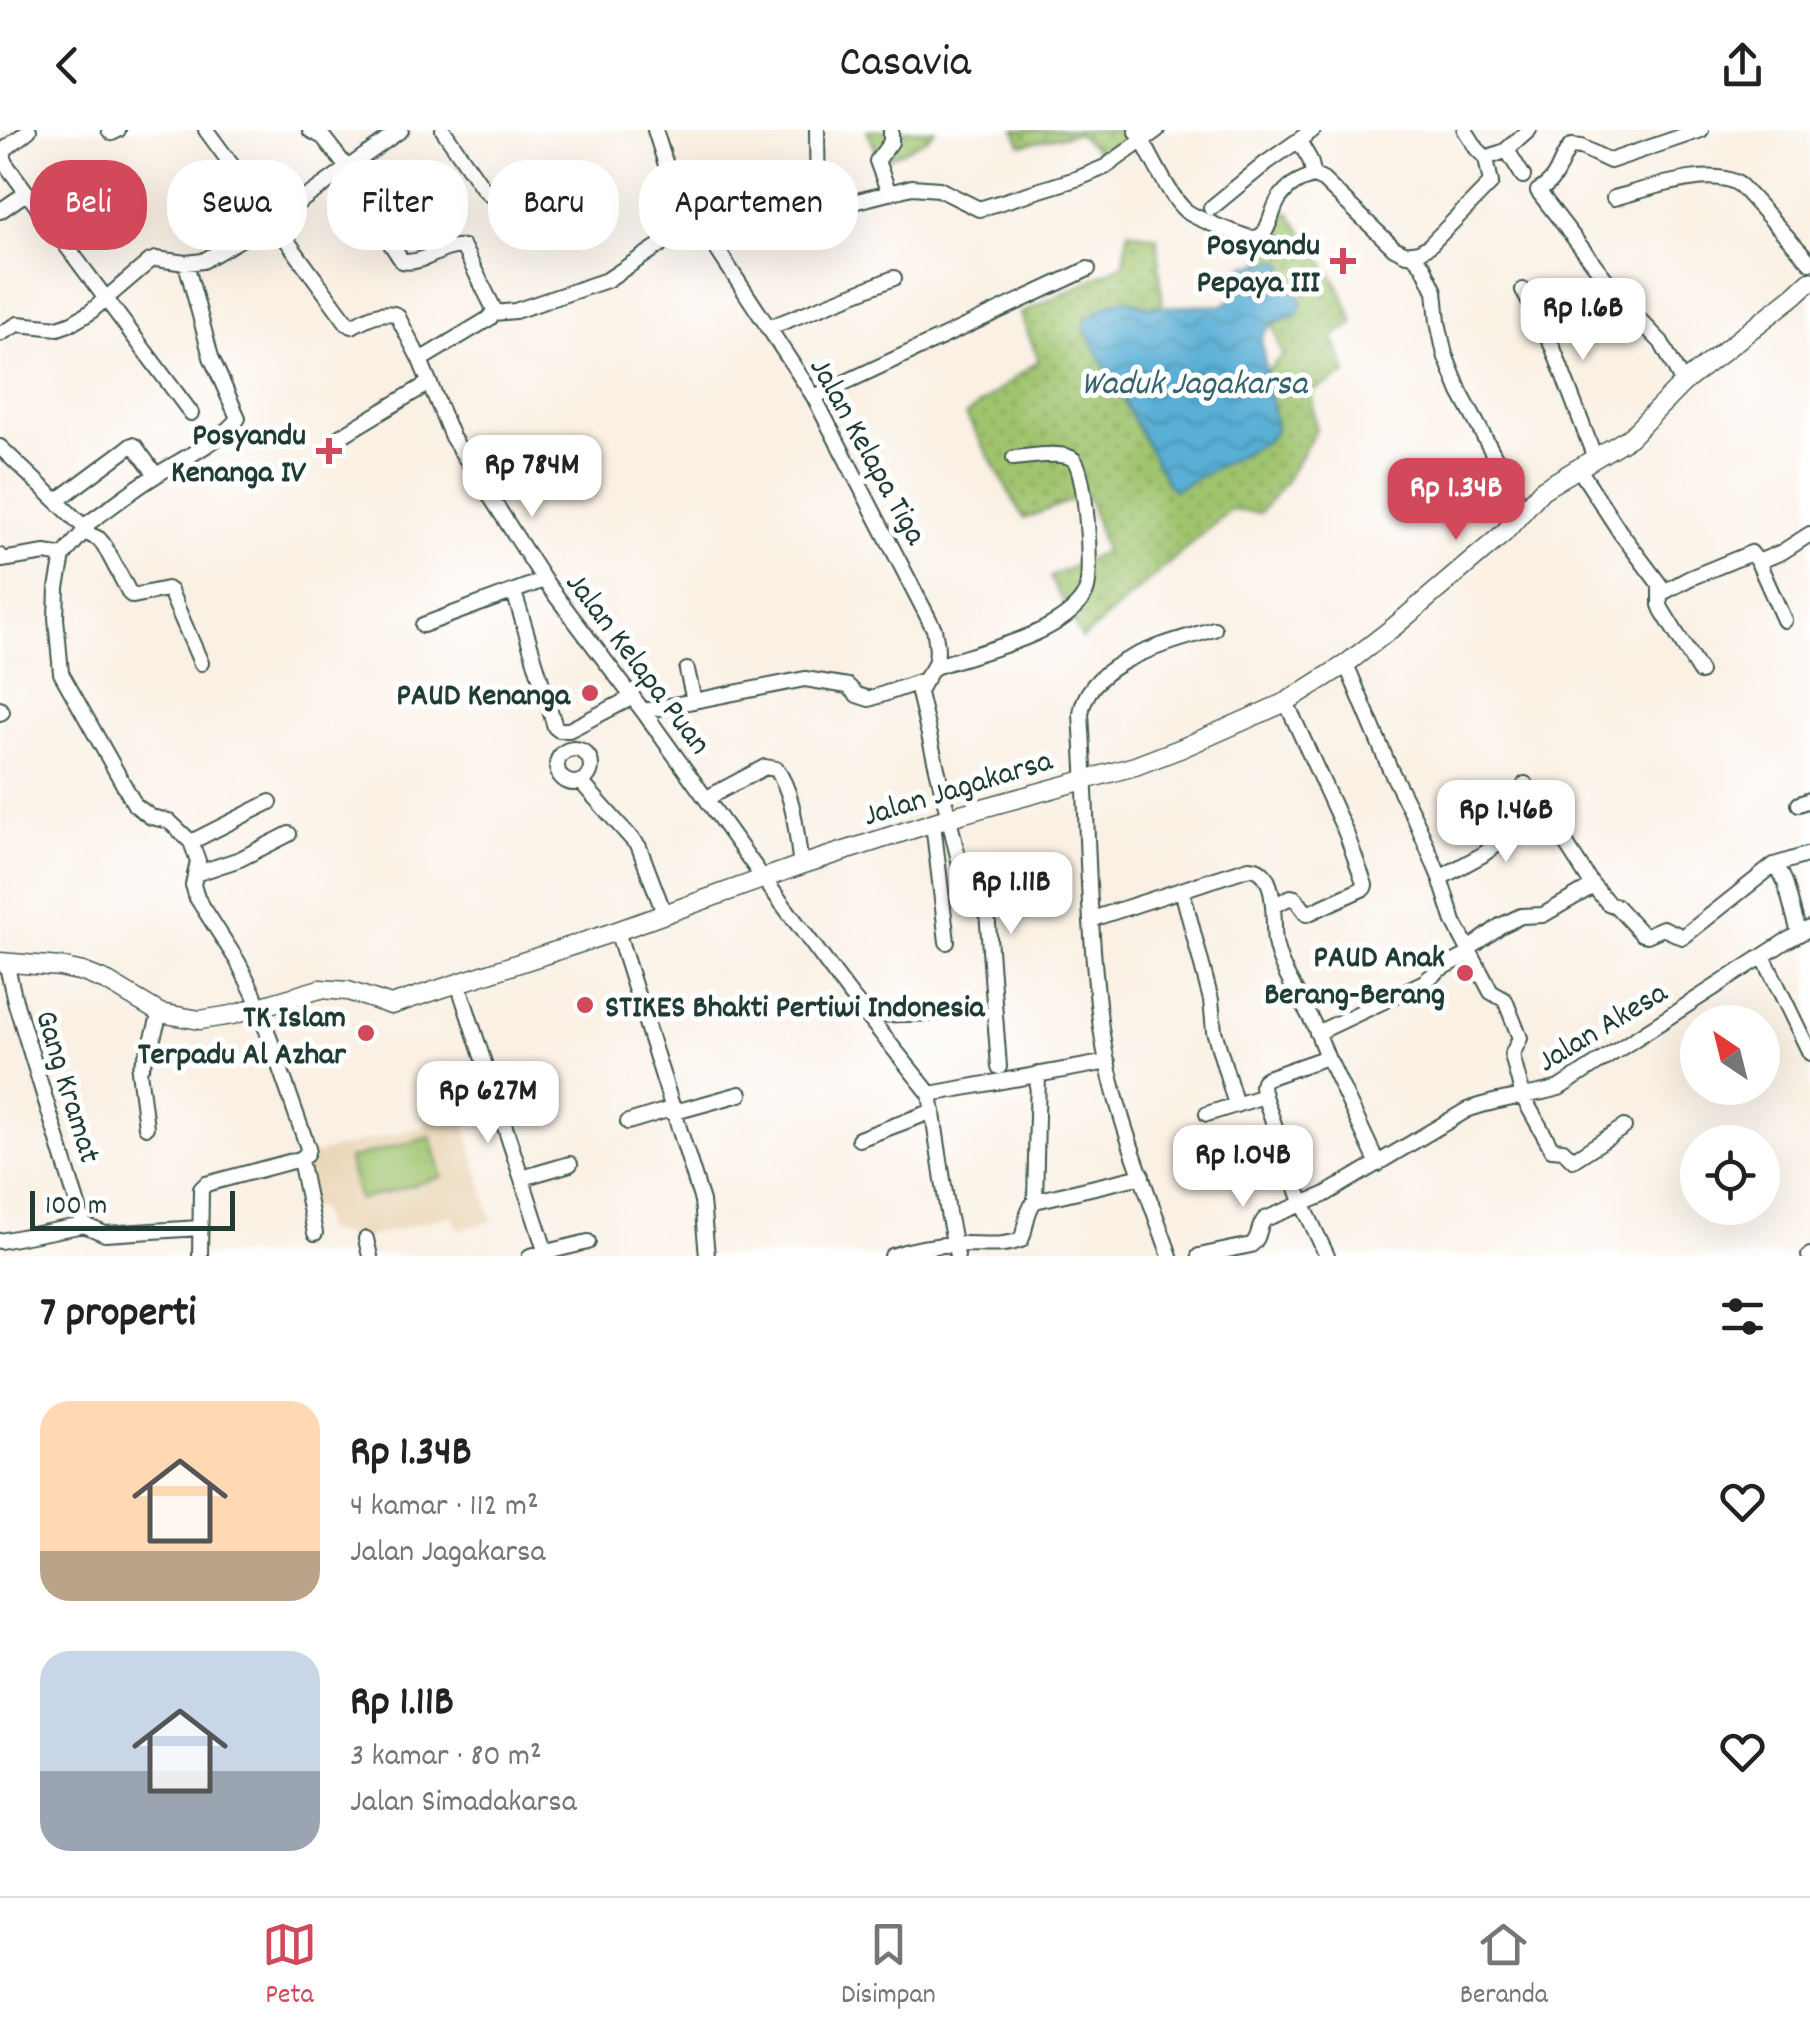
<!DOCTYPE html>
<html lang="id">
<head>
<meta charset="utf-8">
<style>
	:root { --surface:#fff; --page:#f6f6f6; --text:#222; --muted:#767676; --line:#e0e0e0; --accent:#d1495b }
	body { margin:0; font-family:Dekko,sans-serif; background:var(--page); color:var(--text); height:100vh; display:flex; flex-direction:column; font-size:38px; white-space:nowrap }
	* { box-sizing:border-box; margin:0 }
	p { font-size:32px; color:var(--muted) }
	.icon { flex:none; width:55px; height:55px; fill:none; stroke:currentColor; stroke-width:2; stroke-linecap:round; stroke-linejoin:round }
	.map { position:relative; height:1126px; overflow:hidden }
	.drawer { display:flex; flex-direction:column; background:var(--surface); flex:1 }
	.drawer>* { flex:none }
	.top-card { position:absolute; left:30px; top:30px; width:1000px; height:90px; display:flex; gap:20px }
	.needle { width:65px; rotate:325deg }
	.buttons { position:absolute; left:1680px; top:875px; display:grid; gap:20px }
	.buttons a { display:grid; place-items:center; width:100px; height:100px; border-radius:50%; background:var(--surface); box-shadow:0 10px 40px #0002; font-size:50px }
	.scale { position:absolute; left:30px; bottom:25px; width:205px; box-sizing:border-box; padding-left:10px; border:5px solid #1f3d34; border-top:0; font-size:28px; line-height:35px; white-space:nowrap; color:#1f3d34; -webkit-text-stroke:8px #fff; paint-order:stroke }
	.price { position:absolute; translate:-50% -85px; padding:0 22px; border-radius:20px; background:#fff; color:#222; font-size:32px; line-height:65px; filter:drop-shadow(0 2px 5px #0008) }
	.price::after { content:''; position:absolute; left:50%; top:60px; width:30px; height:22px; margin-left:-15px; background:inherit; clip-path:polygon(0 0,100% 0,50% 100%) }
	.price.on { background:var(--accent); color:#fff }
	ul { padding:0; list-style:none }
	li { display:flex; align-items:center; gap:30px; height:250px; padding:0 40px }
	li span { display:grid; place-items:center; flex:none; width:280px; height:200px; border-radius:30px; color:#555 }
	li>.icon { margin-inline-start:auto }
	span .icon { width:120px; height:120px; fill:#fffc; stroke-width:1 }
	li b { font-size:42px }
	h2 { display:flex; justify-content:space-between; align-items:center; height:120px; padding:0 40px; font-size:42px }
	.chip { padding:0 35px; border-radius:40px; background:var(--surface); box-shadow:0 10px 40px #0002; font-size:35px; line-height:90px }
	.chip.on { background:var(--accent); color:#fff }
	header { display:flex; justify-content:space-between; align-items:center; height:130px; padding:0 40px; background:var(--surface); font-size:45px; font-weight:600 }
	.dock { display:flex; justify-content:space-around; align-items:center; height:140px; border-top:2px solid var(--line); background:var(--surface); font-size:28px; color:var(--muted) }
	.dock a { display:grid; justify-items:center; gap:5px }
	.dock .on { color:var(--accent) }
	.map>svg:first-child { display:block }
</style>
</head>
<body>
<header><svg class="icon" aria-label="back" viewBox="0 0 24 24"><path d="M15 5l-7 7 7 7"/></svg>Casavia<svg class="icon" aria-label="share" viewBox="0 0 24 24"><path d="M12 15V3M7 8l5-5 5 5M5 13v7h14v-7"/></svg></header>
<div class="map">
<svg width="1810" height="1126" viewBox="0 0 1810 1126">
	<defs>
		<pattern id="grass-dots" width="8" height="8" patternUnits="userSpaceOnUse" patternTransform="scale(2.5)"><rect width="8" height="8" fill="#a0c46e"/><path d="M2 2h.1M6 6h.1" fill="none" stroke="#82a05b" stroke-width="1.8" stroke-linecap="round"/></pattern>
		<pattern id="water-waves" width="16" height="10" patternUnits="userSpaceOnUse" patternTransform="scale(2.5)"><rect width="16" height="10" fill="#5aafd6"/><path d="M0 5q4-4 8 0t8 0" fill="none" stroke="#4a90ae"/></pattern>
	</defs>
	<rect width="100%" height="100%" fill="#fff"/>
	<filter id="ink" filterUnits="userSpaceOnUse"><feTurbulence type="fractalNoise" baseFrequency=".01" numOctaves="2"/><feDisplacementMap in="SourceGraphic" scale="20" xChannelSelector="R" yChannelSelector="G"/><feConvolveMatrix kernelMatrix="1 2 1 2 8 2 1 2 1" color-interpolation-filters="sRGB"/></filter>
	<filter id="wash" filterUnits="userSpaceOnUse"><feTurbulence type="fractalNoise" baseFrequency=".0048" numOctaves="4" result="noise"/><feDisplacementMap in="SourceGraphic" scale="40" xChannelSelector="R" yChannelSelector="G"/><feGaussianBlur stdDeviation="2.25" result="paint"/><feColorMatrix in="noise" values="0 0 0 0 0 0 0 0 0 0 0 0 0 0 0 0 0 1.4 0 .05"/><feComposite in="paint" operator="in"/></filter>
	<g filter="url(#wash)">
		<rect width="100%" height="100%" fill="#faf0e3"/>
		<path fill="#ebd8ba" d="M456 960 492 1091 458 1100 453 1085 359 1109 324 1100 319 1077 310 1079 302 1027 427 996 421 969Z"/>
		<path fill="url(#grass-dots)" stroke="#608051" stroke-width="2.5" d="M867 0H935L926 9 881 32Z
			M1015 0H1131L1134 6 1101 24 1077 3 1021 15Z
			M1288 81 1338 154 1354 193 1333 207 1347 244 1311 262 1316 300 1286 351 1260 383 1230 380 1082 509 1050 447 1105 421 1087 364 1024 389 966 285 1039 230 1020 184 1124 134 1128 101 1157 107 1162 168 1158 213 1259 250 1282 225 1266 170 1261 125Z"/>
		<path fill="#a0c46e" stroke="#608051" stroke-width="2.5" d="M431 1007 442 1047 359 1070 348 1029Z"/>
		<path fill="url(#water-waves)" stroke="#3c7685" stroke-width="2.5" d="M1278 130 1283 133 1302 174 1297 185C1280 190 1267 193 1261 211L1276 298 1274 304 1267 311 1174 360 1168 355 1083 195C1088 185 1114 170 1126 170 1134 171 1143 175 1151 177L1223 175 1241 162 1237 142 1243 136Z"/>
	</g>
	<g filter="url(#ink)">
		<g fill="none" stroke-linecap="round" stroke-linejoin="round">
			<defs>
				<path id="minor" d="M29 0 4 20V32L191 283
					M109 0 112 3 118 0
					M206 0 348 194 352 196C365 189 382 179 397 185L420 230 452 307 544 450 643 581 763 748 849 863 930 964 948 1083 957 1126
					M310 0 323 7 348 39
					M443 0 483 58 511 84
					M655 0 666 35 678 60 814 267 934 499C936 509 939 523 935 533 931 545 922 550 919 563L961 739C968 749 979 745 985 755L999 937
					M817 0 818 81
					M1136 0C1149 20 1169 67 1186 81 1197 89 1230 101 1244 106 1271 116 1268 85 1279 69 1287 57 1300 49 1314 46L1323 50 1394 118 1406 124 1419 122 1429 116 1491 53 1486 28 1477 19 1465 0
					M1299 11 1310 30 1314 46
					M1507 20 1523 46
					M1486 28 1505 21 1529 0
					M344 42 402 131C423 136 442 114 463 117L494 179 490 188 420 230
					M889 63 877 31 891 12V0
					M1614 68C1645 60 1715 34 1741 56L1810 132
					M1211 78 1266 33 1313 0
					M0 81 26 63
					M713 113 818 81 912 57 939 59 979 79 1079 48 1105 37 1157 0
					M1411 123 1423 136 1435 161 1438 192 1445 225 1460 262 1524 381
					M1523 160 1553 218 1595 328
					M494 183 515 181 607 150 698 90
					M768 198 894 148
					M0 204 18 194 58 198 72 193 89 183 150 131 156 129 186 133 203 131 274 90 401 0
					M1683 253 1661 212 1627 177 1538 61C1561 48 1557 32 1571 16L1581 17 1610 31 1701 0
					M814 267 1088 139
					M336 309 429 253
					M0 317 86 399 63 426 57 458 56 488 61 543 135 675 151 687 169 691 191 712 198 731 193 755 197 768 238 832 254 864 308 1018 306 1025 300 1029 206 1054 201 1059 200 1126
					M1579 339 1620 402 1660 455V475L1662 480 1700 542
					M58 370 132 315 135 316 156 345
					M84 396C108 380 130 361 155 346 178 331 223 310 238 288L211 227 186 133
					M84 402 99 409 104 415 130 464 133 466 167 459 170 461 201 533
					M0 426 2 430 45 423 63 426
					M1758 432 1784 490
					M514 462 555 597 559 600H569L633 567
					M1662 463 1690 448 1751 423 1758 432 1782 422 1810 404
					M423 495 544 450
					M1346 534 1390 639 1417 693 1440 748 1454 792 1491 862 1505 870 1520 908 1512 925 1523 967 1552 1019 1563 1020 1573 1030 1624 997
					M934 537C978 522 1051 508 1080 472 1083 468 1086 463 1087 458 1092 440 1086 342 1074 330 1064 320 1028 327 1014 328
					M687 540 694 571
					M0 579 2 582 0 583
					M643 581 805 549 848 556 857 565 869 569 922 551
					M557 636a17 17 0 1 1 34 0a17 17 0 1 1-34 0Z
					M581 652 639 717 664 783
					M707 668 765 637 776 639C795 664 796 705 801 735
					M1799 674 1810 670
					M933 693 947 812
					M191 712 270 672
					M1774 735 1810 724
					M195 744 240 729 289 704
					M1440 748 1482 725 1545 681
					M1591 753 1608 773 1616 776 1642 804 1647 805 1663 798 1683 807 1774 735 1778 737 1785 752 1799 803
					M1182 760 1211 870 1214 901 1236 975
					M1275 775 1291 767 1295 768 1307 784 1364 758 1365 755 1346 703 1286 572
					M1092 789 1249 738C1279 738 1272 792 1275 812 1280 840 1299 865 1312 891 1318 902 1322 915 1327 927L1267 948 1263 951 1262 956 1264 966 1207 984
					M617 801 702 1071 707 1126
					M1468 820 1500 796 1521 786 1543 785 1588 759 1591 753 1545 681 1525 654
					M1763 826 1810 923
					M6 832 15 871 84 1095
					M458 853 547 1126
					M867 885 941 883
					M1317 903 1424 852 1440 839 1470 824
					M1330 932 1378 1034
					M930 964 1108 932
					M1264 966 1303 1075 1327 1126
					M496 973 534 958
					M675 982 740 964
					M628 992 674 978
					M146 997 139 941 151 915 160 883
					M859 1009 933 981
					M300 1029 315 1103
					M522 1048 570 1034
					M1035 1071 1038 944
					M366 1109 370 1126
					M0 1111 84 1095 105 1104 200 1098
					M530 1126 588 1112
					M892 1126C912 1119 935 1115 957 1114 979 1113 999 1118 1021 1110 1027 1097 1025 1082 1035 1071L1142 1046
					M1170 1126C1144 1052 1112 976 1101 898 1087 794 1088 689 1081 584 1088 530 1171 513 1214 499
					M1199 1126 1251 1115C1261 1108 1257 1097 1265 1089L1324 1065 1467 980C1497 968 1529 967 1559 958L1786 811 1810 798
					M1809 1126 1810 1125"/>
				<path id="major" d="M0 832 60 837 83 842 108 852 160 883 200 890 232 885 320 859 348 861 391 875 617 801 801 735 950 687 1135 636 1182 618 1286 572 1346 534 1395 496 1503 404 1542 360 1630 307 1683 253 1795 165 1810 151"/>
			</defs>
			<use href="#minor" stroke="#40584e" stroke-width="18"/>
			<use href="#major" stroke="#40584e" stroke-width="21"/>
			<use href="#minor" stroke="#fff" stroke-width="14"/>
			<use href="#major" stroke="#fff" stroke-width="18"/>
		</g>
	</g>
	<g fill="#d1495b" stroke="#fff" stroke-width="4">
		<path d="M1338 116h10v10h10v10h-10v10h-10v-10h-10v-10h10z"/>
		<path d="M324 306h10v10h10v10h-10v10h-10v-10h-10v-10h10z"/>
		<circle cx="590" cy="563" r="10"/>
		<circle cx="1465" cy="843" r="10"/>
		<circle cx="585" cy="875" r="10"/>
		<circle cx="366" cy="903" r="10"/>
	</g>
	<g text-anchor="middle" stroke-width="10" stroke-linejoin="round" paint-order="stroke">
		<g font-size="32" font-weight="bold" fill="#1f3d34" stroke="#fff" text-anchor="end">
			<text x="1320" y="124">Posyandu<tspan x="1320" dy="37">Pepaya III</tspan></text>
			<text x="306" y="314">Posyandu<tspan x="306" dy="37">Kenanga IV</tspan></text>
			<text x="570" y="574">PAUD Kenanga</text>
			<text x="1445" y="836">PAUD Anak<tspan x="1445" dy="37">Berang-Berang</tspan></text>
			<text x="605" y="886" text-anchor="start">STIKES Bhakti Pertiwi Indonesia</text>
			<text x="346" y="896">TK Islam<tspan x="346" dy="37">Terpadu Al Azhar</tspan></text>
		</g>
		<g font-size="32" fill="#1f3d34" stroke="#fff">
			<text transform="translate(870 320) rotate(61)" y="11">Jalan Kelapa Tiga</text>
			<text transform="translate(640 532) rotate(53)" y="11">Jalan Kelapa Puan</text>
			<text transform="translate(957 656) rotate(-17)" y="11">Jalan Jagakarsa</text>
			<text transform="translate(1601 895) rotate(-31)" y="11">Jalan Akesa</text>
			<text transform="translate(70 956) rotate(73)" y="11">Gang Kramat</text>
		</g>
		<g font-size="35" font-style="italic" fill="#34656d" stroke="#fff">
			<text x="1194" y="263">Waduk Jagakarsa</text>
		</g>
	</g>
</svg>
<div class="buttons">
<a><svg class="needle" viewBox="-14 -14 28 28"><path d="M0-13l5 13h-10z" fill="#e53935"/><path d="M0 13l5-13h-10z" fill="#767676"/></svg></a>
<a><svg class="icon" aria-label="locate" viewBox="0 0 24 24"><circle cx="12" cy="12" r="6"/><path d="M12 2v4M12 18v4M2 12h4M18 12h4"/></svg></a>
</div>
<div class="scale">100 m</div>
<b class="price" style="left:1583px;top:233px">Rp 1.6B</b>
<b class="price" style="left:532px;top:390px">Rp 784M</b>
<b class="price on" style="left:1456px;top:413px">Rp 1.34B</b>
<b class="price" style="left:1506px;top:735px">Rp 1.46B</b>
<b class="price" style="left:1011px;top:807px">Rp 1.11B</b>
<b class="price" style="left:488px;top:1016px">Rp 627M</b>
<b class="price" style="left:1243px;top:1080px">Rp 1.04B</b>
<div class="top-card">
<a class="chip on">Beli</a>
<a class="chip">Sewa</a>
<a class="chip">Filter</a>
<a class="chip">Baru</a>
<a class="chip">Apartemen</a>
</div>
</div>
<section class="drawer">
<h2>7 properti<svg class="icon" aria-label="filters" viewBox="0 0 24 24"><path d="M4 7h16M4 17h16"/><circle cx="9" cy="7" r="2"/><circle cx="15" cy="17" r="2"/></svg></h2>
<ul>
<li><span style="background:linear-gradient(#ffd9b3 75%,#b9a48a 0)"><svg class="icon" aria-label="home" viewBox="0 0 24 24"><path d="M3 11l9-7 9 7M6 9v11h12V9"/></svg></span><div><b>Rp 1.34B</b><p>4 kamar · 112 m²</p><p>Jalan Jagakarsa</p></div><svg class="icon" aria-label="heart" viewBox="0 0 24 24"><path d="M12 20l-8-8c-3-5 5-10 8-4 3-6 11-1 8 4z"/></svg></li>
<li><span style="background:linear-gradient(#c9d6e8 60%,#9aa5b1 0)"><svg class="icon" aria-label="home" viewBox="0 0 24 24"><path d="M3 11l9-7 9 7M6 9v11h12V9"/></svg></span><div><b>Rp 1.11B</b><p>3 kamar · 80 m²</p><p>Jalan Simadakarsa</p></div><svg class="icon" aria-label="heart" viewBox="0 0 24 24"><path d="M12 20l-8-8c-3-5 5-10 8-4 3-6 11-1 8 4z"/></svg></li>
</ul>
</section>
<nav class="dock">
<a class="on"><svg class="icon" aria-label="map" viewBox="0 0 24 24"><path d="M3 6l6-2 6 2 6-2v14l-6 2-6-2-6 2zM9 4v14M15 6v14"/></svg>Peta</a>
<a><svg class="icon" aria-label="saved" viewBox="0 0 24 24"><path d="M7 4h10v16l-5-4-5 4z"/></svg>Disimpan</a>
<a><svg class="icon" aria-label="home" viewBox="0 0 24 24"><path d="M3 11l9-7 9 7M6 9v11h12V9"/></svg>Beranda</a>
</nav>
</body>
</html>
